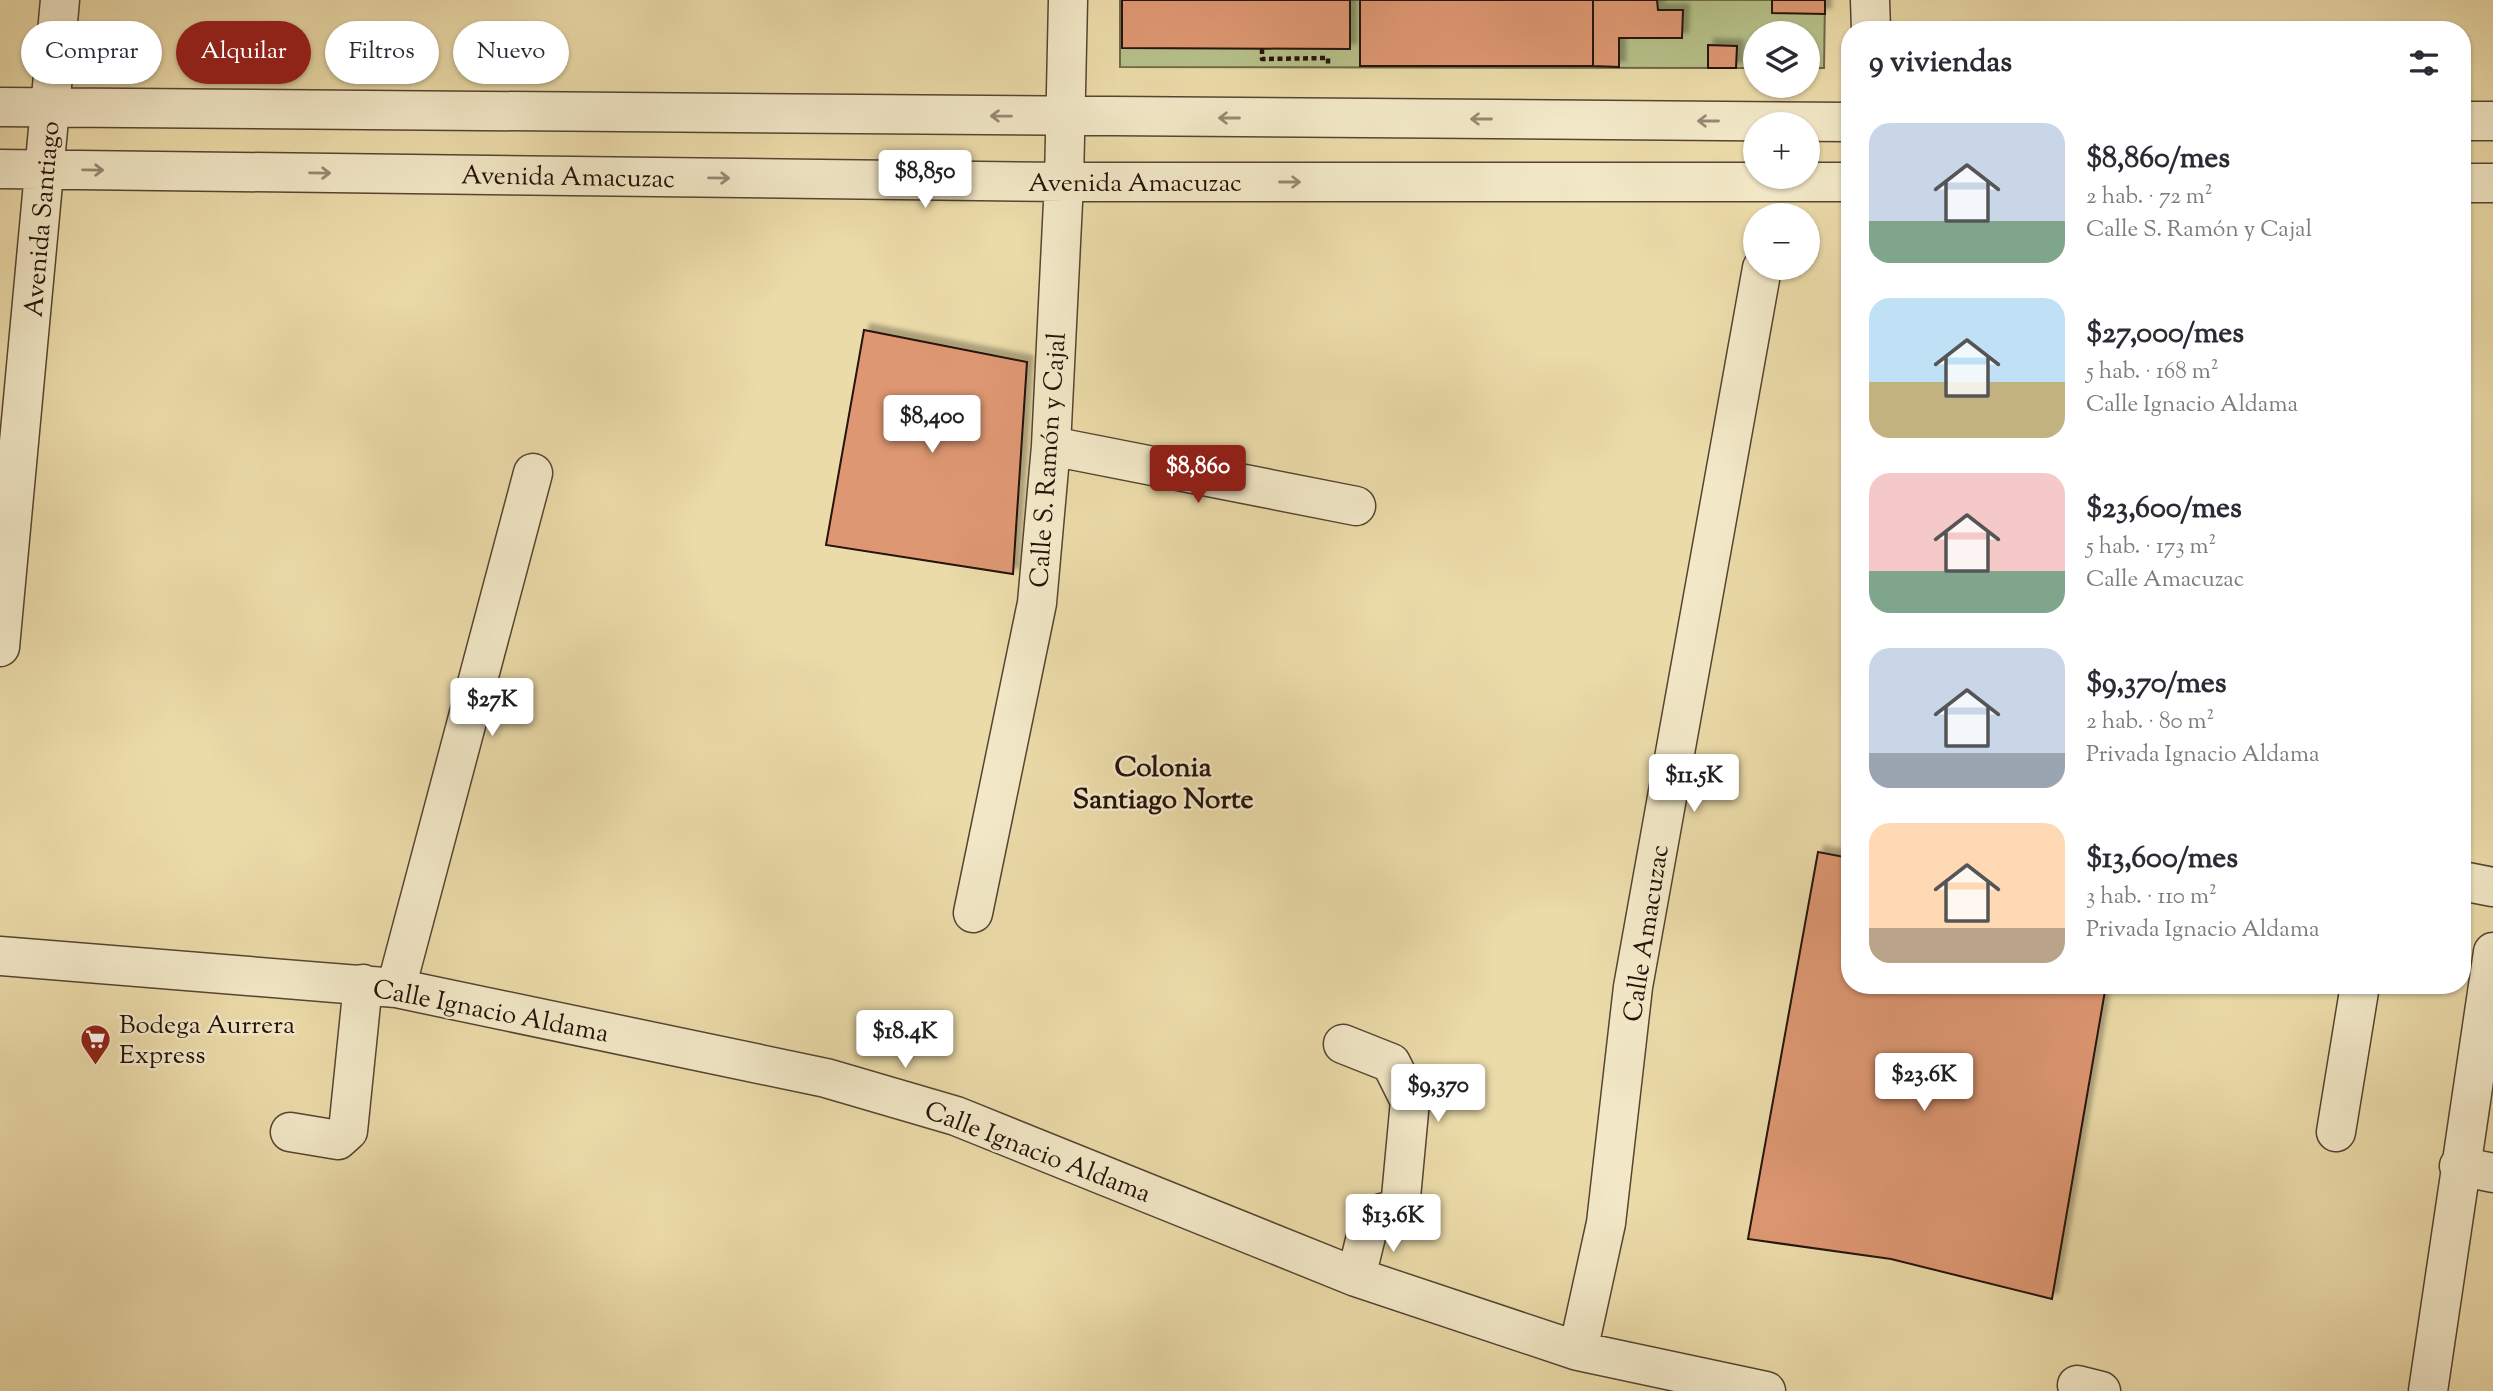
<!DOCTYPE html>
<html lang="es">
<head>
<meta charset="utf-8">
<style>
	:root { --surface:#fff; --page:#f2f2f3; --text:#2b2b33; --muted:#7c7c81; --accent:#8f2418 }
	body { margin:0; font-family:"Sorts Mill Goudy",serif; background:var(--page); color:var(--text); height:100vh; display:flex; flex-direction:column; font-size:26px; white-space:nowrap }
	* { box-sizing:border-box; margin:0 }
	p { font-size:23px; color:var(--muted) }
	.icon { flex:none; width:38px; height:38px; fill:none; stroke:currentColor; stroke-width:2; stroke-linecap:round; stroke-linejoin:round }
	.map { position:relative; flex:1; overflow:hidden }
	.panel { position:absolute; left:1841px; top:21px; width:630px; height:973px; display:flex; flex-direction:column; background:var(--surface); border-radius:28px; box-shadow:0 2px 5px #0004 }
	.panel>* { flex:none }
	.hud { position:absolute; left:21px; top:21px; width:665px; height:63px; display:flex; gap:14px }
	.fabs { position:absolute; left:1743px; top:21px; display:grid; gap:14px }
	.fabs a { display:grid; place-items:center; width:77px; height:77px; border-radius:50%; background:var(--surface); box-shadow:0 2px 5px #0004; font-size:35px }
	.price { position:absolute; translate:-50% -60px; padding:0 16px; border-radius:7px; background:#fff; color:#222; font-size:23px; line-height:46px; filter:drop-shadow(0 2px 4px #0008) }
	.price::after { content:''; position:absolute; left:50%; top:42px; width:21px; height:16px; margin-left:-10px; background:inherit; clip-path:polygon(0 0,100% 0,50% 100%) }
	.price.current { background:var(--accent); color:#fff }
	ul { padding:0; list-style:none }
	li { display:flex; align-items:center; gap:21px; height:175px; padding:0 28px }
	li span { display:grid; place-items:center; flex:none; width:196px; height:140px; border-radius:21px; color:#555 }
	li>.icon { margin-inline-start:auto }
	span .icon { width:84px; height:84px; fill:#fffc; stroke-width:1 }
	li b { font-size:30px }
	h2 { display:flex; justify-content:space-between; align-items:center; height:84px; padding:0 28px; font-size:30px }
	.chip { padding:0 24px; border-radius:32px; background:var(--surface); box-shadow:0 2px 5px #0004; font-size:24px; line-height:63px }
	.chip.current { background:var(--accent); color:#fff }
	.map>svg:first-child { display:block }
</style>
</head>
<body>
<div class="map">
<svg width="2493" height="1391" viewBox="0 0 2493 1391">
	<defs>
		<filter id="shadow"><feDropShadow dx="6" dy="-6" stdDeviation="2" flood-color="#0004"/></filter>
	</defs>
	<rect width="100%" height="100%" fill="#ebdba9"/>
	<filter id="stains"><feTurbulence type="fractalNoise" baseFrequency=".00286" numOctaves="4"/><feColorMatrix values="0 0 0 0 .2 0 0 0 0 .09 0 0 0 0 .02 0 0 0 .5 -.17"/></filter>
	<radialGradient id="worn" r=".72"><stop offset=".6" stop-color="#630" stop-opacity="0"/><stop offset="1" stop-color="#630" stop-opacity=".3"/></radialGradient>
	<path fill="#b6c089" stroke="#6e694a" stroke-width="2" d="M1120 0H1825L1824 68H1808V33H1755V68L1120 67Z"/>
	<path fill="#dd9772" stroke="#25120a" stroke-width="2" filter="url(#shadow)" d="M1122 0H1350V49L1122 48Z
		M1360 0H1593V66H1360Z
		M1593 0H1657L1658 10H1683L1682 38H1619V67L1593 66Z
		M1772 0H1825V14L1772 13Z
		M1708 45 1737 46 1736 68H1708Z
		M864 330 1027 362 1013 574 826 545Z
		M1818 852 1850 858V985H2106L2052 1299 1891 1259 1748 1239Z"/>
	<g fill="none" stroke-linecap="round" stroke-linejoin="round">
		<defs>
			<path id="minor" d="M1870 0 1871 30
				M0 107 1850 122
				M2462 121H2493
				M0 169 1064 182H1850
				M2462 183H2493
				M1051 446 1356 506
				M0 647 60 0
				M2462 881 2493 887
				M973 913 1037 603 1051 446 1064 182 1068 0
				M0 956 396 988 826 1078 956 1116 1356 1277 1578 1351 1766 1391
				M396 988 533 473
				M1343 1044 1391 1063 1410 1101 1400 1208 1371 1216 1356 1277
				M290 1132 338 1140 348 1131 363 984
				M2336 1132 2360 985
				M2459 1166 2493 1173
				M1578 1351 1606 1223 1633 987 1762 268
				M2077 1385 2101 1391
				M2428 1391 2493 952"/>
		</defs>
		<use href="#minor" stroke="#564432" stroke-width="41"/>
		<path stroke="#25120a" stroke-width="4.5" stroke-dasharray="5 3.5" stroke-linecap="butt" d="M1262 49V59L1328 58V66"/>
		<use href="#minor" stroke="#f2e8c7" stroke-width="38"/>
	</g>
	<defs><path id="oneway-shaft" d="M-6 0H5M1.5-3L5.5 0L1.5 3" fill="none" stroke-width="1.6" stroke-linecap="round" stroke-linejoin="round" transform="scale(1.75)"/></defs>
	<g stroke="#968872">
		<use href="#oneway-shaft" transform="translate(1001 116) rotate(-179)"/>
		<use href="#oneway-shaft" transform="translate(1229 118) rotate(-180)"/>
		<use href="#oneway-shaft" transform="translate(1481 119) rotate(-180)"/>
		<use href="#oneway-shaft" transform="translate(1708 121) rotate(-180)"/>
		<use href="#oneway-shaft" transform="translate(93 170) rotate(1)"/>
		<use href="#oneway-shaft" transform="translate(320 173) rotate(1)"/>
		<use href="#oneway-shaft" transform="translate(719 178) rotate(1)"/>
		<use href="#oneway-shaft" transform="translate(1290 182)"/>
	</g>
	<defs>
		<symbol id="supermarket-pin" viewBox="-11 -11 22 30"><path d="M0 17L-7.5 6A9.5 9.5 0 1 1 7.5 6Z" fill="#8f2418" stroke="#f2e8c7"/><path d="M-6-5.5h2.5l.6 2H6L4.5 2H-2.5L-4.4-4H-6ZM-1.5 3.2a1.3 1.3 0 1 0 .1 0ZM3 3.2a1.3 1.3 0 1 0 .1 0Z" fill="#fff"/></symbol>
	</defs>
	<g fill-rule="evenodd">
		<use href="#supermarket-pin" x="78" y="1022" width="35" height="47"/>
	</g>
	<g text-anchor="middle" stroke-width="5" stroke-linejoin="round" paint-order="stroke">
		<g font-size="26" fill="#25120a" stroke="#f2e8c7">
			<text transform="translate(568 176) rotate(1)" y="9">Avenida Amacuzac</text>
			<text x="1135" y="191">Avenida Amacuzac</text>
			<text transform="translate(41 219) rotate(-85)" y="9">Avenida Santiago</text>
			<text transform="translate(1047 460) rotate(-86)" y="9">Calle S. Ramón y Cajal</text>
			<text transform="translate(1645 933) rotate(-81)" y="9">Calle Amacuzac</text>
			<text transform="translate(491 1010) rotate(11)" y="9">Calle Ignacio Aldama</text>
			<text transform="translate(1038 1151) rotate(21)" y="9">Calle Ignacio Aldama</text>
		</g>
		<g font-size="26" fill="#25120a" stroke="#f2e8c7" text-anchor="start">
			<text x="119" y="1033">Bodega Aurrera<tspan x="119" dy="30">Express</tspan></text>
		</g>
		<g font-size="28" font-weight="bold" fill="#25120a" stroke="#f2e8c7">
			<text x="1163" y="776">Colonia<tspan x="1163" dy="32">Santiago Norte</tspan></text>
		</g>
	</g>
	<rect width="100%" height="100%" filter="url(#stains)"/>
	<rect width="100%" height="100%" fill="url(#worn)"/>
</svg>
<div class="fabs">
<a><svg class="icon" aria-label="layers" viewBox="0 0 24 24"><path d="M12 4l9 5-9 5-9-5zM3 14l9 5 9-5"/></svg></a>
<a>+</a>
<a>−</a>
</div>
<b class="price" style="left:925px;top:210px">$8,850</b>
<b class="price" style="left:932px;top:455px">$8,400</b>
<b class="price current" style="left:1198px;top:505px">$8,860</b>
<b class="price" style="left:492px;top:738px">$27K</b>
<b class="price" style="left:1694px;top:814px">$11.5K</b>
<b class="price" style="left:905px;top:1070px">$18.4K</b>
<b class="price" style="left:1924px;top:1113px">$23.6K</b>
<b class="price" style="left:1438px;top:1124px">$9,370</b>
<b class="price" style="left:1393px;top:1254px">$13.6K</b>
<div class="hud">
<a class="chip">Comprar</a>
<a class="chip current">Alquilar</a>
<a class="chip">Filtros</a>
<a class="chip">Nuevo</a>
</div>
<section class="panel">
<h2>9 viviendas<svg class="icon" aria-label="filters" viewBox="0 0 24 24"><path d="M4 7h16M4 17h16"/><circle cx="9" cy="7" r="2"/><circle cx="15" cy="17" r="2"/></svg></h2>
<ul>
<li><span style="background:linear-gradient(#c9d6e8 70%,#7fa58c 0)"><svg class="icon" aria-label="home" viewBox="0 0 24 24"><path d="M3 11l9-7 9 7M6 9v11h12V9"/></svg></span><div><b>$8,860/mes</b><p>2 hab. · 72 m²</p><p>Calle S. Ramón y Cajal</p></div></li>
<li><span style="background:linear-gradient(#bfe0f5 60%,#c2b280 0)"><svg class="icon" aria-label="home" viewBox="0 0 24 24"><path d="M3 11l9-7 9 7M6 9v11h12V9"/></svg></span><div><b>$27,000/mes</b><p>5 hab. · 168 m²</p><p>Calle Ignacio Aldama</p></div></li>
<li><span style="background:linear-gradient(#f6c9c9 70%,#7fa58c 0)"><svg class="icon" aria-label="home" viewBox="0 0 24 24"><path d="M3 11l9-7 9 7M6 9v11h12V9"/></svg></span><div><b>$23,600/mes</b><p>5 hab. · 173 m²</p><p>Calle Amacuzac</p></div></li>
<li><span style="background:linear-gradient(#c9d6e8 75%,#9aa5b1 0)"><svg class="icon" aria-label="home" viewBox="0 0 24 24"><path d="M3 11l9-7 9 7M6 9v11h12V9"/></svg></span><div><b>$9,370/mes</b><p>2 hab. · 80 m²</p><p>Privada Ignacio Aldama</p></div></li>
<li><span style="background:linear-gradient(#ffd9b3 75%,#b9a48a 0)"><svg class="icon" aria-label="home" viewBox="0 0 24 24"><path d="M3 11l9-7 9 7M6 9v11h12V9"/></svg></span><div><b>$13,600/mes</b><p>3 hab. · 110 m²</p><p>Privada Ignacio Aldama</p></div></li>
</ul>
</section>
</div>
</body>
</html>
